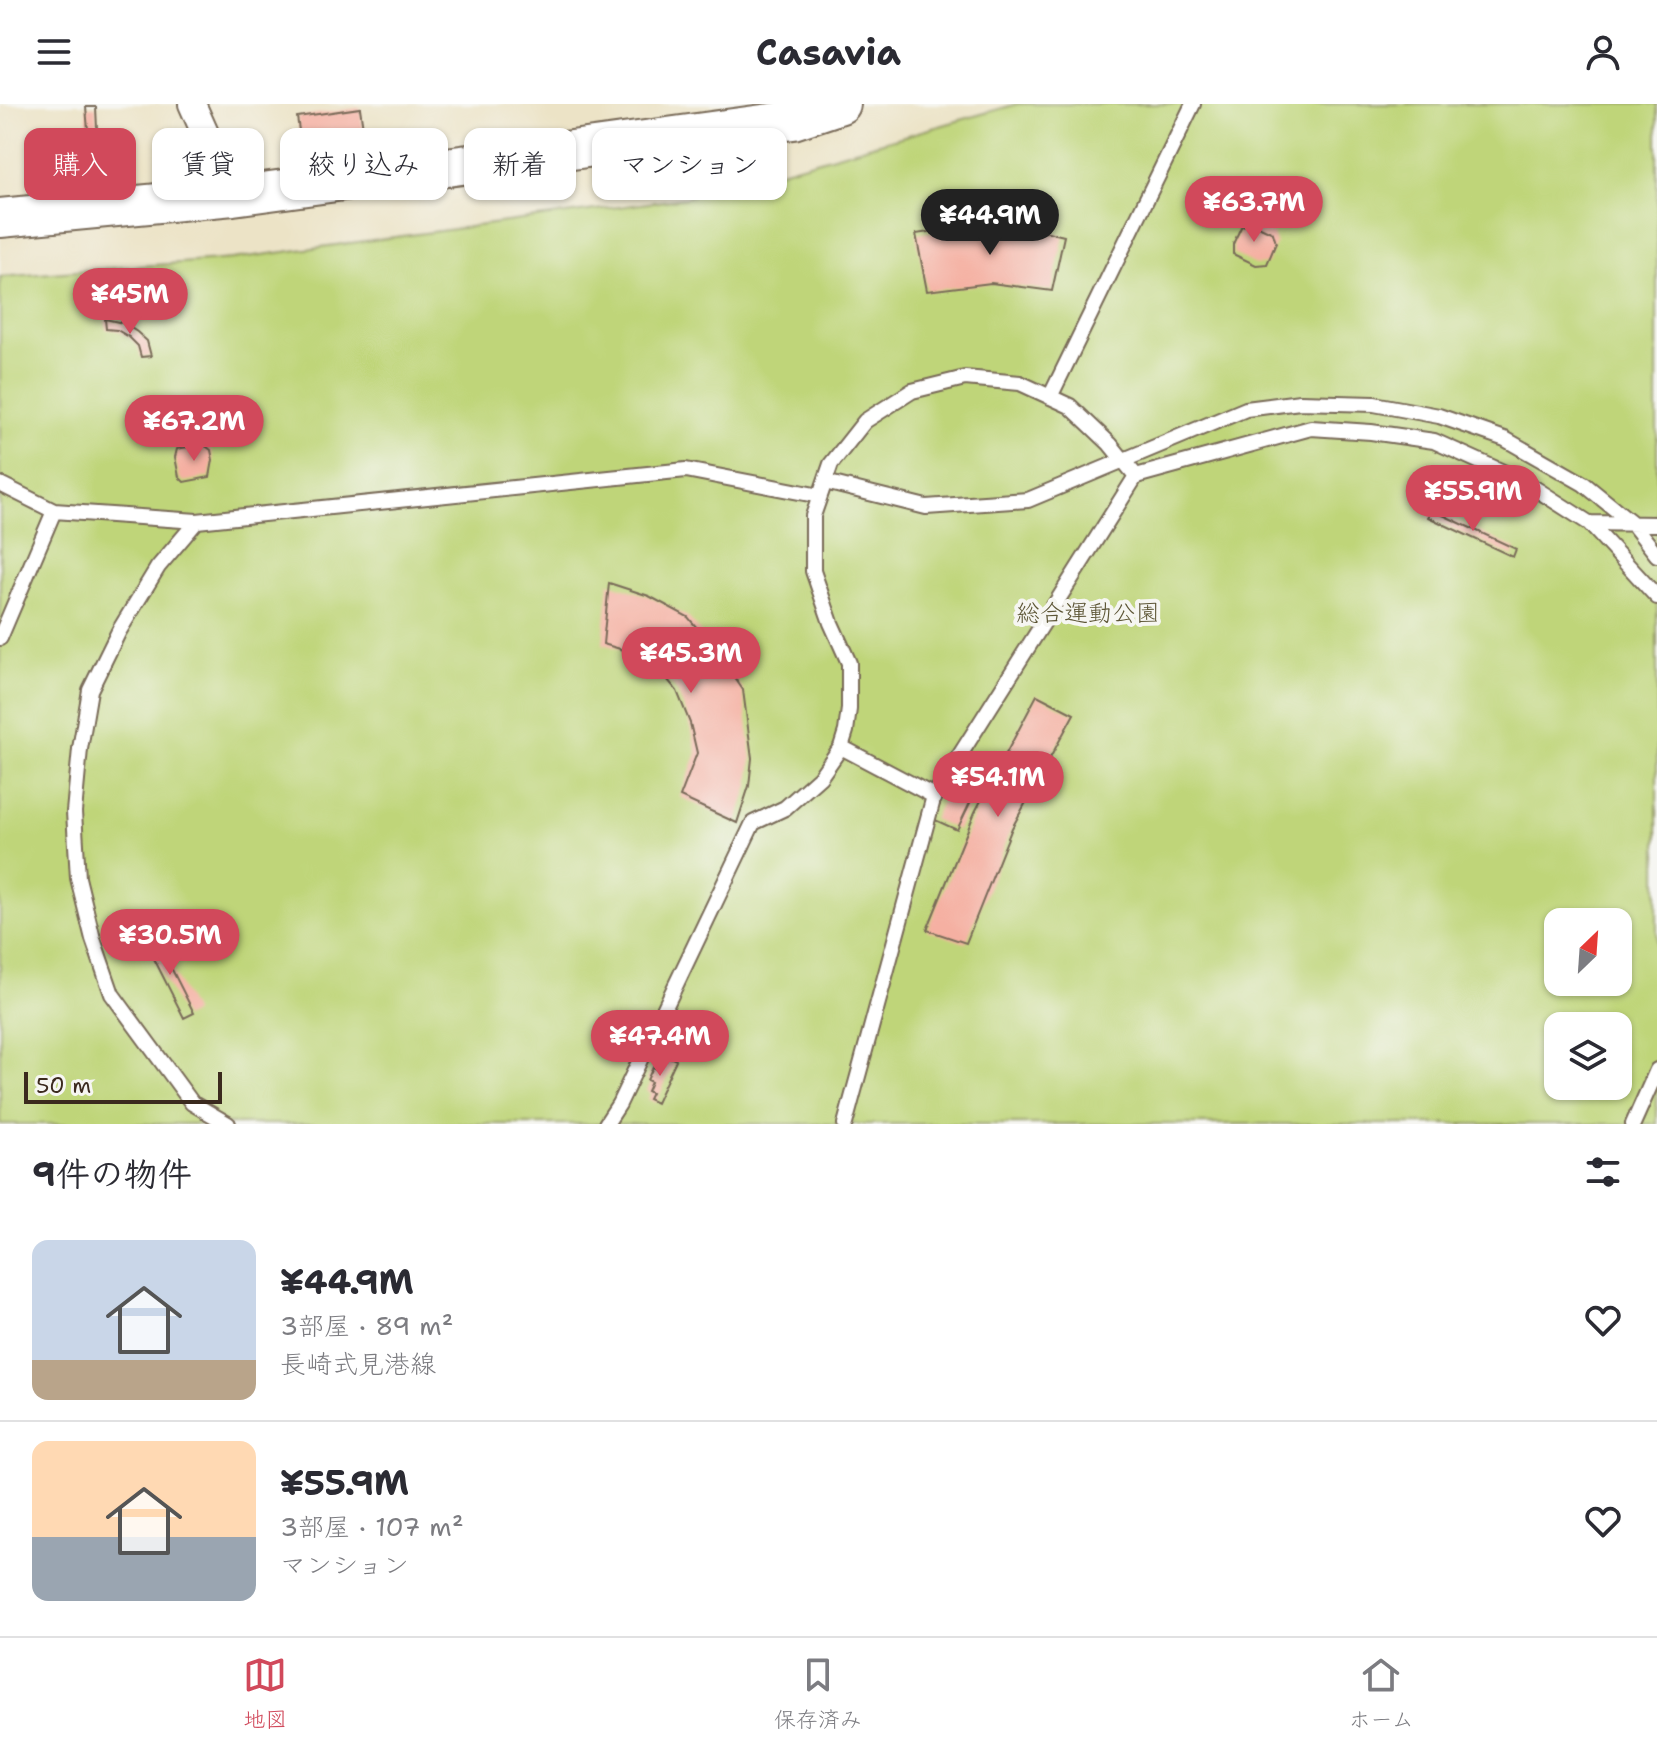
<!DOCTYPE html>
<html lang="ja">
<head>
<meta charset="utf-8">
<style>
	:root { --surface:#fff; --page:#f7f7f7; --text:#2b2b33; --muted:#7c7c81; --line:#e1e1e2; --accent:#d1495b }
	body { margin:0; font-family:"Shantell Sans","Klee One",sans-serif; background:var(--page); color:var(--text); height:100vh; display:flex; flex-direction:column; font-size:30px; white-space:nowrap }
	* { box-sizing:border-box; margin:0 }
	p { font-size:26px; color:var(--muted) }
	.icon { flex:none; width:44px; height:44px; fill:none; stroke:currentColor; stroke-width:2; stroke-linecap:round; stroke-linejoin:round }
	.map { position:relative; height:1020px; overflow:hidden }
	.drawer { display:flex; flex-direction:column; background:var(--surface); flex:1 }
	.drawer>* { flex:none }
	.banner { position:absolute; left:24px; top:24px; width:800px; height:72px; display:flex; gap:16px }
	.needle { width:52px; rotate:25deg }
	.buttons { position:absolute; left:1544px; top:804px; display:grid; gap:16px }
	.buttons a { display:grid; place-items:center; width:88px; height:88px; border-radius:16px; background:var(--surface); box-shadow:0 2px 6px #0004; font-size:40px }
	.scale { position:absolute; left:24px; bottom:20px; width:198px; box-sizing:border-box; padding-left:8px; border:4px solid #3b2a1e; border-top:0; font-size:22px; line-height:28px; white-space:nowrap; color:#3b2a1e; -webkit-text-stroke:6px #f6f6f2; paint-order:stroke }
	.price { position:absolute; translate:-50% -68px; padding:0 18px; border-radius:28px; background:var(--accent); color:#fff; font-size:26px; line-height:52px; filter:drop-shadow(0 2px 4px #0008) }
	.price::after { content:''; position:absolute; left:50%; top:48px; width:24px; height:18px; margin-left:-12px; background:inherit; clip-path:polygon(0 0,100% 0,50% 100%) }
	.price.selected { background:#222; color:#fff }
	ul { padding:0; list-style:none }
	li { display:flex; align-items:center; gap:24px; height:200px; padding:0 32px }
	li+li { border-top:2px solid var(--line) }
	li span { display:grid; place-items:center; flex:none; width:224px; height:160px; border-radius:16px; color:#555 }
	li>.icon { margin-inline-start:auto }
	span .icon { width:96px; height:96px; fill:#fffc; stroke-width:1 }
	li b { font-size:34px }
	h2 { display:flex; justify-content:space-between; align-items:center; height:96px; padding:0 32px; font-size:34px }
	.tag { padding:0 28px; border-radius:16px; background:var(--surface); box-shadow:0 2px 6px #0004; font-size:28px; line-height:72px }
	.tag.selected { background:var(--accent); color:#fff }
	header { display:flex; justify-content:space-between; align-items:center; height:104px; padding:0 32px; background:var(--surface); font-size:36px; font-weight:700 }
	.dock { display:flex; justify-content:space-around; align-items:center; height:112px; border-top:2px solid var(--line); background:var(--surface); font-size:22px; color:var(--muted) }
	.dock a { display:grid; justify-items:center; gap:4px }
	.dock .selected { color:var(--accent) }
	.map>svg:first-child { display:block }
</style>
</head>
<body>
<header><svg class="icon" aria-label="menu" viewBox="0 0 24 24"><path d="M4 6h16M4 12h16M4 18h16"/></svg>Casavia<svg class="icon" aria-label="person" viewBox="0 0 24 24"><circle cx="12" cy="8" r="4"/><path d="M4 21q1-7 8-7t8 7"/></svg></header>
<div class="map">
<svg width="1657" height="1020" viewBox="0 0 1657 1020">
	<rect width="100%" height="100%" fill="#f6f6f2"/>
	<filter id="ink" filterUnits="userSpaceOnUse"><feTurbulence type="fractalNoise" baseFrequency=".0125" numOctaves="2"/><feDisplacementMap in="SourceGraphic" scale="16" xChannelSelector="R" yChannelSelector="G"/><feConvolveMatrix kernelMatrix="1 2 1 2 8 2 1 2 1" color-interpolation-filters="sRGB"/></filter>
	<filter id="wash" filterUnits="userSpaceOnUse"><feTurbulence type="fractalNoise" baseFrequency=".006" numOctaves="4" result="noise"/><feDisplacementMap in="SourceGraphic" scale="32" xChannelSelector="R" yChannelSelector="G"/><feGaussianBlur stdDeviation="1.8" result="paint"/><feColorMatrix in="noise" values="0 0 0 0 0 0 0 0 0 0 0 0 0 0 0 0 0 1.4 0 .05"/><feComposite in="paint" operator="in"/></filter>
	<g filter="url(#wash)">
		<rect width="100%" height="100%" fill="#ece3c6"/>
		<path fill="#bfd579" stroke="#7d804c" stroke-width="2" fill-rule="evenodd" d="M1017 0H1657V1020H0V173L232 155 685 94ZM1558 818H1618V878H1558ZM1558 922H1618V982H1558Z"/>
		<g id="blocks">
			<path fill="#f5b0a2" d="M86 3H96L97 25 88 26Z
				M360 4 364 31 301 40 297 13Z
				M1250 118 1273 129 1276 139 1267 160 1256 161 1233 150V140L1241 123Z
				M980 120 1044 127 1064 132 1052 187 991 179 927 187 916 130Z
				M105 215 123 219 137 228 147 237 151 252 141 253 138 242 129 233 117 226 106 225Z
				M203 340 211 346 213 356 210 373 184 378 179 373 175 353 177 345Z
				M1432 406 1516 445 1513 453 1428 413Z
				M609 479 649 492 688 513 717 548 743 586 752 654 749 682 737 719 680 693 697 649 690 619 677 587 659 565 634 549 603 540Z
				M1037 591 1074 610 1012 724 966 839 927 826 975 708Z
				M954 671 979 680 957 726 933 715Z
				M155 832 194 909 184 914 145 837Z
				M668 952 676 956 656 999 648 995 651 989 647 987 651 978 647 976 653 963 657 965 662 954 666 956Z"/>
		</g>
	</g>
	<g filter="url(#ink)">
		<use href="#blocks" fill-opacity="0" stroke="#796b59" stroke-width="2"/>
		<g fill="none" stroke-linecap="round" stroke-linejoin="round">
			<defs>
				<path id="service" d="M1050 293 1193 0
					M825 378 926 403 1028 396 1246 305 1300 298 1374 300 1439 312 1505 335 1584 380 1632 419 1657 451
					M0 380 54 407 0 534
					M54 407 197 417 686 366 820 392
					M197 417 158 463 119 527 90 586 80 645 74 708 78 774 93 835 112 890 192 999 228 1020
					M1589 419 1657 420
					M841 643 934 692
					M606 1020 619 1000 753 719 785 704 820 673 841 643 846 627 849 605V559L831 519 813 467V412L831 360 865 317 912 287 965 274 1020 279 1070 302 1110 340 1136 372
					M845 1020 934 692 1136 372 1311 324 1371 328 1434 337 1525 378 1589 419 1657 493
					M1633 1020 1657 966"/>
				<path id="minor" d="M192 0 233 92"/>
				<path id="secondary" d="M0 114 233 92 793 16 841 0"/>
			</defs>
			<use href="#service" stroke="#796b59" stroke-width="18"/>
			<use href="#minor" stroke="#796b59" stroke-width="30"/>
			<use href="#secondary" stroke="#796b59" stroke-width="42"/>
			<use href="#service" stroke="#fff" stroke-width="14"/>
			<use href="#minor" stroke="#fff" stroke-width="26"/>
			<use href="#secondary" stroke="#fff" stroke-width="38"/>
		</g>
	</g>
	<g text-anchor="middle" stroke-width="8" stroke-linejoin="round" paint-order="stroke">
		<g font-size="24" fill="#5c5535" stroke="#f6f6f2">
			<text x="1088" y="517">総合運動公園</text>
		</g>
	</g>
</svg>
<div class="buttons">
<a><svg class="needle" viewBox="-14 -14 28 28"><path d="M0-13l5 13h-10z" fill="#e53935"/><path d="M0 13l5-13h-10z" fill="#7c7c81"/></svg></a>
<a><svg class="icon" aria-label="layers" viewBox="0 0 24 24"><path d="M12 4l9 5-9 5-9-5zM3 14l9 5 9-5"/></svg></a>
</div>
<div class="scale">50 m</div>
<b class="price" style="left:1254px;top:140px">¥63.7M</b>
<b class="price selected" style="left:990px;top:153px">¥44.9M</b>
<b class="price" style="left:130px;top:232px">¥45M</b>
<b class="price" style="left:194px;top:359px">¥67.2M</b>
<b class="price" style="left:1473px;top:429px">¥55.9M</b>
<b class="price" style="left:691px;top:591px">¥45.3M</b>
<b class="price" style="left:998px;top:715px">¥54.1M</b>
<b class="price" style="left:170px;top:873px">¥30.5M</b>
<b class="price" style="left:660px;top:974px">¥47.4M</b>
<div class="banner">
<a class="tag selected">購入</a>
<a class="tag">賃貸</a>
<a class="tag">絞り込み</a>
<a class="tag">新着</a>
<a class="tag">マンション</a>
</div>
</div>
<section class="drawer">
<h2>9件の物件<svg class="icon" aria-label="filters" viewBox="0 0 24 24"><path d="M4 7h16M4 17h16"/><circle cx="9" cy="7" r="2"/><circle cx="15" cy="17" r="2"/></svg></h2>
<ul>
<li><span style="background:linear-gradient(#c9d6e8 75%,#b9a48a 0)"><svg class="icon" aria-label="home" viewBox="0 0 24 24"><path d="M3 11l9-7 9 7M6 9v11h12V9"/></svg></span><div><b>¥44.9M</b><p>3部屋 · 89 m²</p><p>長崎式見港線</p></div><svg class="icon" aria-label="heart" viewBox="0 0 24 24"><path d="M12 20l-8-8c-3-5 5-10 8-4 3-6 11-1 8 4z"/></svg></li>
<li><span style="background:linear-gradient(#ffd9b3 60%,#9aa5b1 0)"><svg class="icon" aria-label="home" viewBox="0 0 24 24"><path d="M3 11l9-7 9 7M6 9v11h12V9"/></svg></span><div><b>¥55.9M</b><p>3部屋 · 107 m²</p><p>マンション</p></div><svg class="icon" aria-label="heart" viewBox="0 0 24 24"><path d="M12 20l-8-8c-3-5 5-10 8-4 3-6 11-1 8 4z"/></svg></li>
</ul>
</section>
<nav class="dock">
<a class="selected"><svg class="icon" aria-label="map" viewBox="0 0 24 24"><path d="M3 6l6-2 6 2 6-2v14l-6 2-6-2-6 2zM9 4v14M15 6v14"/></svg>地図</a>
<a><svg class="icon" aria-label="saved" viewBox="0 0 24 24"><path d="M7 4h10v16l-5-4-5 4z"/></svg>保存済み</a>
<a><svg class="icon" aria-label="home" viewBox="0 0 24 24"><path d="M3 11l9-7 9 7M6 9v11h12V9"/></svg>ホーム</a>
</nav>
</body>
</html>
